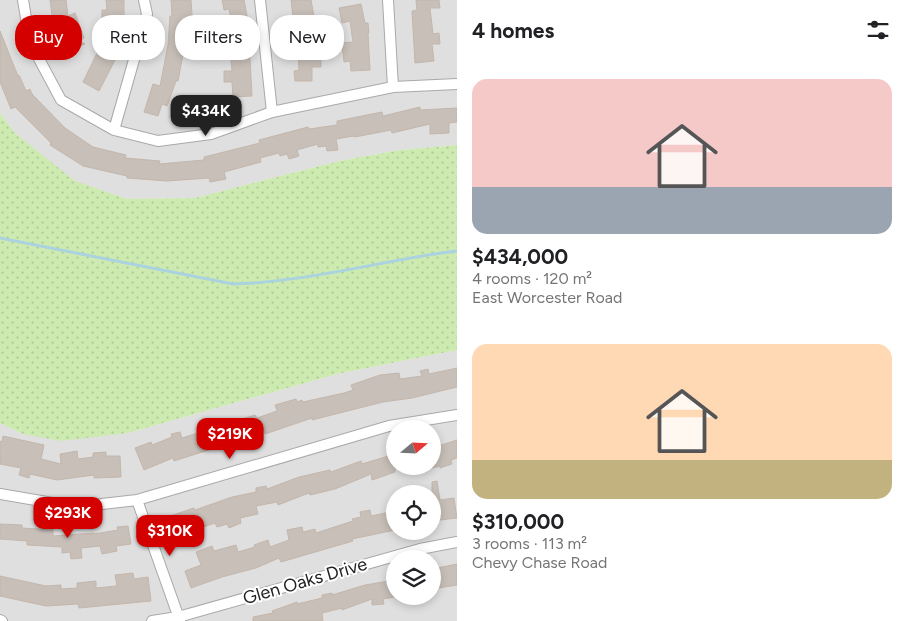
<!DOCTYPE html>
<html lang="en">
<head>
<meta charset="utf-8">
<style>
	:root { --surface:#fff; --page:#f2f2f2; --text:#202124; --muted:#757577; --accent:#d40000 }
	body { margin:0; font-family:Figtree,sans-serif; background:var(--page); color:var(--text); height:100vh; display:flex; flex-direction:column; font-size:19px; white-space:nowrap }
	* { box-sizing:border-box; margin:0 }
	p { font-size:16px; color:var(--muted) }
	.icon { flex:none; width:28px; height:28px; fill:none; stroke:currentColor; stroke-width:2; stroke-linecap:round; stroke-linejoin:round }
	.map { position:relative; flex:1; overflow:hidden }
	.side { display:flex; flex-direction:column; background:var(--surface); width:450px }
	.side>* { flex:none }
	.hud { position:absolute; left:15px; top:15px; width:366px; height:45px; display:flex; gap:10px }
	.needle { width:32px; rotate:71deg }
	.tools { position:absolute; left:386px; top:420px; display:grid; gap:10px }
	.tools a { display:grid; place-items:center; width:55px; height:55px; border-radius:50%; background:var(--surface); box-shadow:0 2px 8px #0003; font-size:25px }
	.price { position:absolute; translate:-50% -42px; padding:0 11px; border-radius:10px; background:var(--accent); color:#fff; font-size:16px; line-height:32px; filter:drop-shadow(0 1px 2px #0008) }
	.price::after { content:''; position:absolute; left:50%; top:30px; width:15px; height:11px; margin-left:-8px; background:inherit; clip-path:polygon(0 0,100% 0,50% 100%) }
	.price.on { background:#222; color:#fff }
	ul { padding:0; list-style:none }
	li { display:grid; align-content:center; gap:10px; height:265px; padding:0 15px }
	li span { display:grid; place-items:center; height:155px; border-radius:15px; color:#555 }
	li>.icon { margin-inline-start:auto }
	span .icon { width:90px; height:90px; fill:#fffc; stroke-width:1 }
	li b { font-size:21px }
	h2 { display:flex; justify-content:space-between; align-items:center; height:60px; padding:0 15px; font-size:21px }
	.pill { padding:0 18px; border-radius:20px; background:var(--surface); box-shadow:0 2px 8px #0003; font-size:18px; line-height:45px }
	.pill.on { background:var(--accent); color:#fff }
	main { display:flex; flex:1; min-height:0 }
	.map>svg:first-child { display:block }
</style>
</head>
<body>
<main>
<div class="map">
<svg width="457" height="621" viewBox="0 0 457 621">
	<defs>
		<pattern id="grass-dots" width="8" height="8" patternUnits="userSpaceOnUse" patternTransform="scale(1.25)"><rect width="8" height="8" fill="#cdebb0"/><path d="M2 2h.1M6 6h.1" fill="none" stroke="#b0c997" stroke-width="1.8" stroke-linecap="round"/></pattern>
	</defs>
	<rect width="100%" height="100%" fill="#f2efe9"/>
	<path fill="#e0dfdf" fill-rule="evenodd" d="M0 0H457V145L400 150 339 161 195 198 127 199 75 182 15 133 0 113Z
		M457 350V621H0V423L23 434 128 433 337 374ZM395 429H432V466H395ZM395 494H432V531H395ZM395 559H432V596H395Z"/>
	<path fill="url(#grass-dots)" d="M0 113 15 133 75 181 127 199 195 198 339 161 400 150 457 145V350L337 374 128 433 61 441 23 434 0 423Z"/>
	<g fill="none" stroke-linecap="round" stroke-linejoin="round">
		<path stroke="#aad3df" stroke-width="3" d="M0 238 233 284C255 284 276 281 298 278 351 271 404 257 457 251"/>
	</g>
	<path fill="#c7bfb8" stroke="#c4b6ab" d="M50 0H66L68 16 75 13 84 38 79 41 85 44 64 52 53 22Z
		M106 0H124V43H102L109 29 102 32V10H107Z
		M171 0H191L193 30H187L186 49H184L178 81H176L167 106 162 104 158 116 144 112 153 84 160 86 168 45 170 16H172Z
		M222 0H244L248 21 252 96 233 97 232 82H224V71H232L229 42 227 43 226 28H233L229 9 224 10Z
		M291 0H311L316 27H311L314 52H321V67H312V81H295L294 71 299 70 298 44H296Z
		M416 0H439L440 8H430L433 34 439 33 440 44H432L434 61 415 63 412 11 417 10Z
		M361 4 365 23H368L369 33H368L370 70 351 71 350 61 344 62 342 43 353 42 350 21 342 23 339 8Z
		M0 31 18 76 19 75 26 91 30 89 32 94 65 128 93 147 126 155 125 158 160 161 159 164 204 160V157L260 143 259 140 308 127 309 129 337 125V121L382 112 383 116 420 107V110L457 108V122L449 123V133L430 134V124L392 133 391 130 360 136 354 137V136L336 139 338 150 327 151 326 146 318 147V144L297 150 299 156 289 159 287 154 280 156 279 153 260 158 261 162 224 172 226 179 210 182 209 178 167 181 127 178V176L83 166 50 145 51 143 15 107 11 109 0 82Z
		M98 51 115 60 99 91 83 82Z
		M457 368V387L412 398 383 402 312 420V418L265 434 264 430 243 439 174 461 173 458 144 470 135 448 151 442 152 445 172 437 171 434 180 432 182 438 255 415 257 418 277 411 275 405 296 399 297 402 302 400 303 402 344 393 353 390 351 385 380 375 399 373 400 379 422 376 420 371 428 369 429 374Z
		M3 436 44 445 41 459 61 464 60 454 77 451 78 459 93 457V453L106 452V456H120L121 477 94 478V475L57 480 30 474 29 478 19 475 21 468 0 464V441L2 442Z
		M457 440V458L451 460 452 464 440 468V466L432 468V448Z
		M395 454V472L372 480 371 474 335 489 310 495 309 493 278 505 277 502 256 506 258 514 240 518 241 523 229 528 227 524 217 527 215 523 203 527V525L171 537 164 518 194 508 195 510 232 497 256 492V488L266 486 267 489 299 477 330 470 331 472 361 461 362 464Z
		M437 481 440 500 454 498 457 518 432 521V482Z
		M370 510 371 516 395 511V530L352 539 353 541 281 562 279 558 256 568 222 577 191 588 185 571 201 565 196 552 212 546 214 551 236 545 238 552 255 547 254 545 268 540 270 547 289 540 287 530 302 527 303 532 315 529 316 533 353 521 352 519 361 517 360 512Z
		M0 524 22 525V528L53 530V536L94 533V534L118 530 117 527 128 526 131 544 116 546 117 551 102 554 100 546 81 548 82 558 71 559 70 552 62 553V547L27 545V541L0 539Z
		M457 564V585L432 589V569Z
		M133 573 134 579 148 577 151 601 79 608 78 604 46 606 0 596V576L46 586 61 585V589L77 588V583L96 581V588L117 586 115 575Z
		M395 580V597L383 599 384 604 372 605V599L342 610V608L322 613 323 621H253V617L273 613 272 611 297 602V604L322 598V595L332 593V595L365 585Z"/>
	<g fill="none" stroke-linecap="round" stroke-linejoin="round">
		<defs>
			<path id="minor" d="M23 0 30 42 61 100 114 130 158 141 211 134 272 112 393 87 457 84
				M260 0 272 112
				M388 0 393 87
				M114 130 147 14 144 0
				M0 494 76 507 137 500 389 426 457 415
				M137 500 180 621
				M0 620 2 621
				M152 621 178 617 420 549 457 542"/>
		</defs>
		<use href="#minor" stroke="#a9a9a9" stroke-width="12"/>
		<use href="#minor" stroke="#fff" stroke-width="10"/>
	</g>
	<g text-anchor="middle" stroke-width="4" stroke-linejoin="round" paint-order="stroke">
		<g font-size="18" fill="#222" stroke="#fff">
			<text transform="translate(305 581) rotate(-16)" y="6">Glen Oaks Drive</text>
		</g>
	</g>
</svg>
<div class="tools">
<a><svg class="needle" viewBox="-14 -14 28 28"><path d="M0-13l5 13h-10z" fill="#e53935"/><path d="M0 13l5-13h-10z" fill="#757577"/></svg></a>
<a><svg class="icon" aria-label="locate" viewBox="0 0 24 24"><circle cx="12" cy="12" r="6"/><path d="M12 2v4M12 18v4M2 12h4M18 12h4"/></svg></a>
<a><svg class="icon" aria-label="layers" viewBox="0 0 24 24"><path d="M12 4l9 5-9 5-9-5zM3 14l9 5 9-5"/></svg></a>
</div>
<b class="price on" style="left:206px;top:137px">$434K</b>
<b class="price" style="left:230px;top:460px">$219K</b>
<b class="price" style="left:68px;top:539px">$293K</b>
<b class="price" style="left:170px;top:557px">$310K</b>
<div class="hud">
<a class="pill on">Buy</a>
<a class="pill">Rent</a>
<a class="pill">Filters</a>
<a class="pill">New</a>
</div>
</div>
<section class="side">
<h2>4 homes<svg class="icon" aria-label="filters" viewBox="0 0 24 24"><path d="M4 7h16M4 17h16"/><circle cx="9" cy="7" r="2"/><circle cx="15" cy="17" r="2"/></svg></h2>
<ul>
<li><span style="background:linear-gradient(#f6c9c9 70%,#9aa5b1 0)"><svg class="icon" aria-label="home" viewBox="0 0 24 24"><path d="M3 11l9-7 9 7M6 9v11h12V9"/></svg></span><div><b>$434,000</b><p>4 rooms · 120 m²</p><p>East Worcester Road</p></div></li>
<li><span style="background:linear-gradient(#ffd9b3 75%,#c2b280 0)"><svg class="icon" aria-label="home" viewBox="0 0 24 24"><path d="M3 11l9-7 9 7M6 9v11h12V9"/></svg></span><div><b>$310,000</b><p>3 rooms · 113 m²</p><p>Chevy Chase Road</p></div></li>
</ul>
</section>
</main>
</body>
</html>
